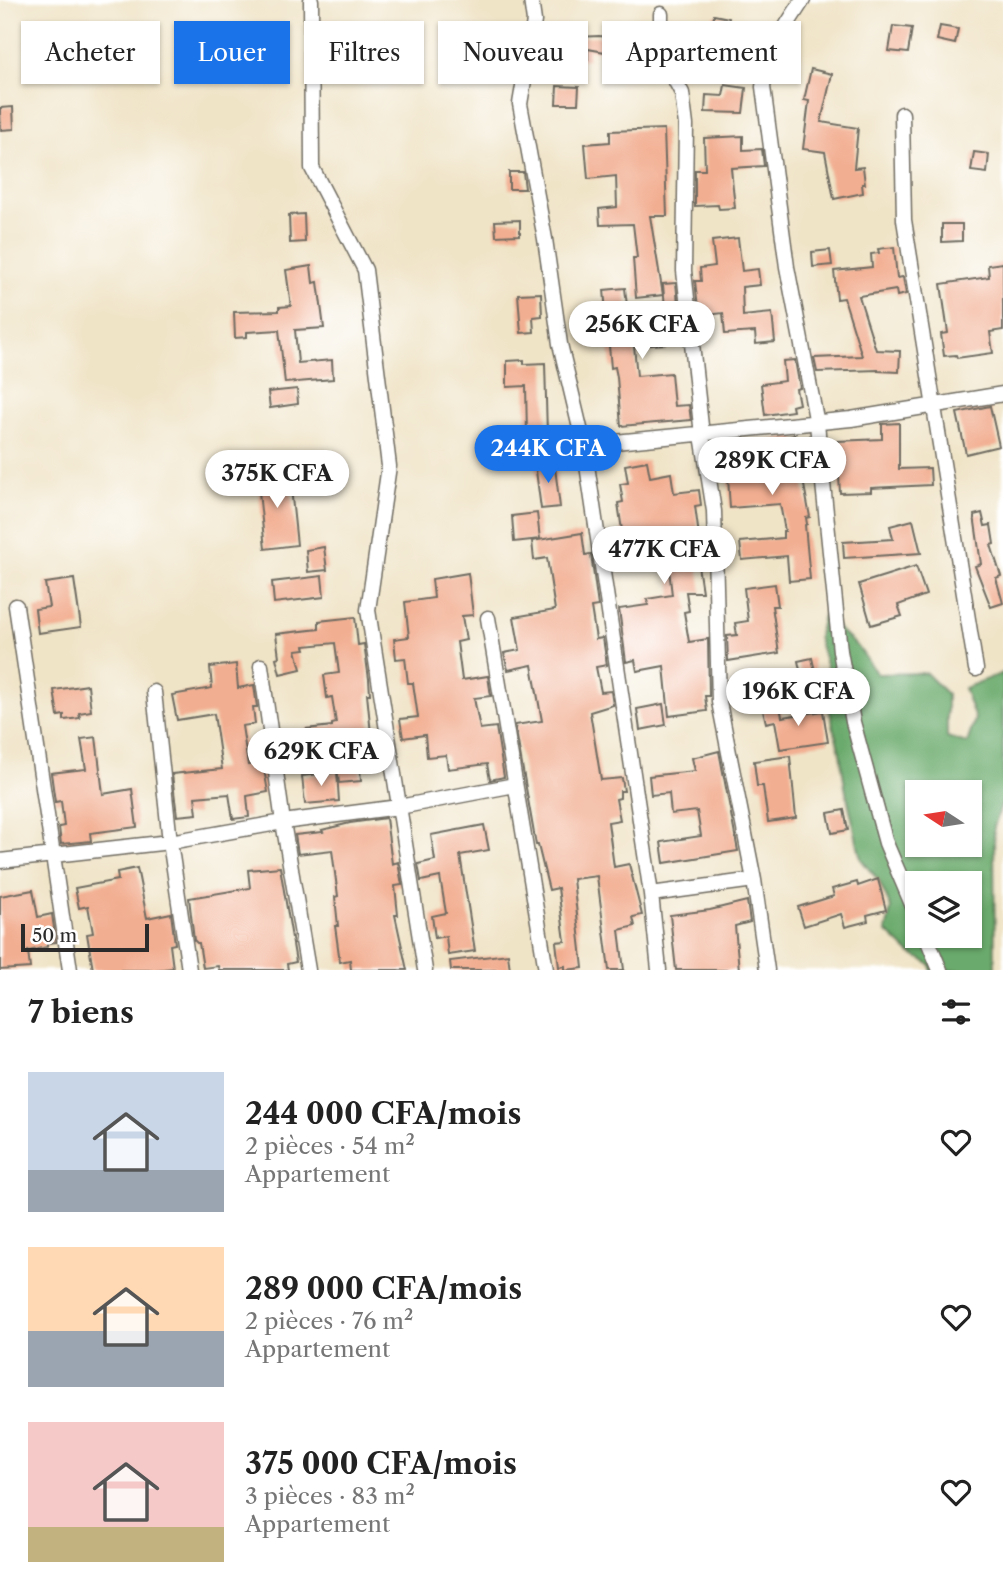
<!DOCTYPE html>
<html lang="fr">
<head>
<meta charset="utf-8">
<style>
	:root { --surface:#fff; --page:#f2f2f2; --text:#222; --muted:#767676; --accent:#1a73e8 }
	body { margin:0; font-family:"Libre Caslon Text",serif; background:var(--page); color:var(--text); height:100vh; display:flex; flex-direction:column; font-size:26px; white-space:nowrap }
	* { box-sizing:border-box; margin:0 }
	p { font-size:23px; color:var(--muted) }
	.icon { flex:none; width:38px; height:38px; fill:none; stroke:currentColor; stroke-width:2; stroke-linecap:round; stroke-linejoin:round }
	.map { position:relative; height:970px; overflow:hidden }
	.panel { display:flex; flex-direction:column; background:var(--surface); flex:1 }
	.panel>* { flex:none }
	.guide { position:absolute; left:21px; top:21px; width:962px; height:63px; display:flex; gap:14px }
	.needle { width:46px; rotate:282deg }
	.tools { position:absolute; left:905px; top:780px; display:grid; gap:14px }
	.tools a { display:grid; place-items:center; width:77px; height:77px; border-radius:0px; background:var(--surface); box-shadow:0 2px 5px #0004; font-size:35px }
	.scale { position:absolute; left:21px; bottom:18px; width:128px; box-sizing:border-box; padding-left:7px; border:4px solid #2b2b2b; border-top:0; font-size:19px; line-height:24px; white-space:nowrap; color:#2b2b2b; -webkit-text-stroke:5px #fff; paint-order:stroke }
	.price { position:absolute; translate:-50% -60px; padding:0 16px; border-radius:24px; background:#fff; color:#222; font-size:23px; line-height:46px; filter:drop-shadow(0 2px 4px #0008) }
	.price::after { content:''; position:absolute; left:50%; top:42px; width:21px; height:16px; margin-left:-10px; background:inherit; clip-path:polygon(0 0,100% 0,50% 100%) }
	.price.active { background:var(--accent); color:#fff }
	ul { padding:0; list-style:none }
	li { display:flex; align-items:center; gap:21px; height:175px; padding:0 28px }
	li span { display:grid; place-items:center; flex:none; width:196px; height:140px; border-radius:0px; color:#555 }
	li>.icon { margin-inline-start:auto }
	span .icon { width:84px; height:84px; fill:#fffc; stroke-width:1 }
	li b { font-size:30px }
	h2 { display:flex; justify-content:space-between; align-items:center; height:84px; padding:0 28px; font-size:30px }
	.chip { padding:0 24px; border-radius:0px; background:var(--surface); box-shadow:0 2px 5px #0004; font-size:24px; line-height:63px }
	.chip.active { background:var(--accent); color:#fff }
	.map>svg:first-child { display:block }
</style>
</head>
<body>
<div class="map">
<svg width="1003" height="970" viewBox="0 0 1003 970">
	<rect width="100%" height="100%" fill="#fff"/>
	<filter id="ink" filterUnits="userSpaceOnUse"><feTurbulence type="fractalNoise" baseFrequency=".0143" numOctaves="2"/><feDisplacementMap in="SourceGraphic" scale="14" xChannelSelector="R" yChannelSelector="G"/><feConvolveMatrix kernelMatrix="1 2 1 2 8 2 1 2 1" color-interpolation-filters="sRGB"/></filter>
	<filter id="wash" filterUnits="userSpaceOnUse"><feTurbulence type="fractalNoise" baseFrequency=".00686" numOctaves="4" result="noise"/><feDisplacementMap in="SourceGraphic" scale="28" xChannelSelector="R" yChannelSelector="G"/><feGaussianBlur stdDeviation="1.57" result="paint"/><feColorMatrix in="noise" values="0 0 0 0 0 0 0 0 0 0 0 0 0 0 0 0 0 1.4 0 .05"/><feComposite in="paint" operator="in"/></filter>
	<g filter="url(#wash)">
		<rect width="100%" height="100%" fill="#f0e4c7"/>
		<path fill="#6baa6c" stroke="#4b6a4c" stroke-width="2" fill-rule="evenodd" d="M823 615 858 647 877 674 926 673 947 694V737L967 743 975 719 964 688 1003 673V799L994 827 995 970H931V965L908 952 886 931 891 908 879 881 861 859 845 787 840 753 828 704 827 668 818 638ZM917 793H970V845H917ZM917 884H970V936H917Z"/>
		<g id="blocks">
			<path fill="#f2ae91" d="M714 15 729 18 726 34 711 30Z
				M893 26 912 28 908 53 889 51Z
				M940 26 958 29 955 44 937 40Z
				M599 36 608 37 605 52 588 49V59L575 60 574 47 555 44 556 38Z
				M811 69 832 74 821 122 858 128 854 168 863 167 865 184H862L863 193 834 199 825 152 803 149 809 101 804 100Z
				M725 85 746 88 743 113 705 112 706 95 723 96Z
				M557 86 579 87 578 104H556Z
				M13 107 14 129 1 130 0 108Z
				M664 129 667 216H650L663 295 636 298 633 258H637L633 224 600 225 599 209 617 207 616 176 588 179 585 144 610 142V131Z
				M743 136V150L762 149 764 166 731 168 735 208 719 209 718 205 695 206V170H705L704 138Z
				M974 152 989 154 987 173 971 171Z
				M509 172H523L525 189H509Z
				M304 214 305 242 290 243 289 215Z
				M520 220V235L496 236 495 221Z
				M942 224H962V241L942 242Z
				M738 238 742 271 758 269 760 285 742 287 743 316 772 313 775 342 756 344 755 332 725 334 723 313 699 316 695 281H701L700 268 715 266 712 241Z
				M894 247 897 278 903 277 906 294 897 296 896 290 859 296 876 350 900 351 899 372 878 371V370L817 372 814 358 862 356 844 298 837 299 834 271 872 267 871 254 879 253 878 249Z
				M830 250 832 265 813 267 812 252Z
				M1003 263V330L990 332 993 353 957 358 956 355 944 356 941 334 948 333 941 284 989 277 988 265Z
				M311 266 313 283 318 282 324 328 295 330 298 363 332 360 333 379 285 383 279 330 247 332V337L235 338 234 312 279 311V307L291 306 286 270Z
				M676 283 681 334 665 338 666 344 634 346 637 376 671 373 674 406 689 405 691 420 621 426 617 377 615 367 611 368 604 290 625 288 629 324 666 321 663 284Z
				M541 293 542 316 533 317 534 332 521 333 518 294Z
				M524 360V364L545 363 547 434H527L526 386 507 387V361Z
				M795 360 800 388 796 389 799 404 792 406 793 411 765 415 761 384 785 381 783 361Z
				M297 389 298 404 270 408 268 392Z
				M990 406 999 446 966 454 957 413Z
				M899 423V469L930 468 931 485 871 488V492L840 493 837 441 882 439V424Z
				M795 435 805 480H803L810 517 806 518 807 524 805 525 810 579 789 581 787 556 742 560 740 542 783 538V531H785L780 504 730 508 727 462H723L721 446 771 440Z
				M554 460 560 507 541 509 535 463Z
				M647 461 650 477 671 473 674 493 699 490 701 505 695 506 701 551 696 552 702 592H686L689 611 684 612 689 642 708 639 709 696H705L707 711 669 716 664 666 637 671 635 660 626 662 619 609 648 605 647 599 672 595 666 544 638 549 640 563 612 567 610 554 625 551 618 503 623 502 620 484 628 483 625 465Z
				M289 469 297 545 265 549 258 482 263 481 262 472Z
				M537 513 540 539 514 542 512 516Z
				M982 513 985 526 991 525 994 544 991 545 1001 576 996 578 1003 603 991 607 975 566 981 564 974 515Z
				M913 520 921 553 844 558 843 542 893 539 890 526Z
				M582 533 585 555 591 554 598 606 591 607 596 639 603 638 607 665 596 667 601 692 611 691 613 705 590 712 601 780 622 778 624 791H620V798L616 799 620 820 608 822 614 867 629 864 642 915 633 917 635 926 619 930 624 970H609L597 876 573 879 583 968 565 970V966L559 967 556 942 565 941 558 888 549 890 538 845H536L515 725 542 721 532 665 508 670 504 653 520 650 514 617 555 610 547 558 534 560 532 541Z
				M324 547 327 570 308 572 306 550Z
				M916 566 926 595 898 605 902 616 871 625 859 584Z
				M468 573 473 615 462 616 466 640 457 642 462 680 488 676 491 696 474 698 480 729 496 727 504 777 490 780 487 764 448 769 446 755 427 757 425 735 403 738 400 719 418 717 413 683H408L405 658 396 659 394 639 409 637 405 602 434 598 432 579Z
				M322 576 324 597 274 603 272 582Z
				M74 579 81 627 38 633 35 609 49 607 45 583Z
				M775 584 778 606H772L779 653 728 661 727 636 737 635 735 623 748 621 744 588Z
				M355 617 358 645 364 644 369 679 370 694H367L371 734H366L367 743 358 744 361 781 339 783 334 742 308 745 306 729 332 726V724L336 723 332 697 327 698 324 675 339 673 335 643 304 646 305 649 296 650 301 669 280 674 276 658 279 657 276 634 319 629V621Z
				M812 658 817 680 803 684 798 661Z
				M236 664 238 688 254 685 257 707H253L255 724 242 726 248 765 263 763 268 792 247 796 249 817 233 819 229 794 195 797 197 814 177 816 172 774 222 769 214 714 177 720 172 695 212 688 210 667Z
				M88 685 91 711 79 713 80 718 64 720V715L58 716 54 690Z
				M663 704 666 725 640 730 637 709Z
				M780 706 782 717 823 711 828 742 780 749 775 721 766 723 763 710Z
				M96 737 103 794 132 789 137 827 90 833 91 841 61 844 59 827 64 826 61 801 55 802 51 773 86 769 81 739Z
				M719 751 738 851 664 863 661 842 701 836 697 811 671 814 669 793 651 795 649 776 695 771 692 758Z
				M790 756 796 818 768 822 763 786H757L754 761Z
				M337 772 339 801 305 804 302 776Z
				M844 810 848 830 832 833 828 813Z
				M386 818 392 864 398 862 402 885 395 886 398 915H395L407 970H351L350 960 340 962 335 926H338L335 897 338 896 332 850 298 854 295 835 323 832 322 830 350 823Z
				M484 825 489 850 460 855 475 951 448 955 446 936 435 938 432 916 446 913 440 877 421 881 418 864 435 860 431 835Z
				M280 867 296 962 287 964 288 970H219L218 966 203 968 199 943H197L194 940 189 898 250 888 248 870Z
				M137 868 147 918 171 913 175 944 170 945 173 968 154 970H93L87 934 93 933 88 906 79 908 75 888 118 880 117 872Z
				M878 879 886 910 867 915 868 921 845 927 841 914 804 926 798 907 834 896 832 889 857 882 858 886Z
				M33 890 38 917 52 914 56 942 47 943V947L28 951 30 968 0 970V896Z
				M747 901 750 922 735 926 739 970H676L670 915 710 910Z
				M508 954 510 970H451L450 961Z"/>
		</g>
	</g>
	<g filter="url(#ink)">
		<use href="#blocks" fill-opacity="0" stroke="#706c62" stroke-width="2"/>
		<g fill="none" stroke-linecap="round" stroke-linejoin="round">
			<defs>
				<path id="street" d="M311 0 312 168 365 270 389 466 368 610 425 970
					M531 0 534 21 520 104 545 239 560 344 584 445 651 894 659 970
					M803 0C783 31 768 50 763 87L787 267 817 424 840 651 853 722 886 843 917 916
					M661 14V57L664 68 675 80 682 93 686 125 684 271 702 435 714 511 719 702 754 880 767 970
					M902 114 904 220 976 669
					M506 458 584 445 851 419 1003 394
					M16 606 70 970
					M488 618 546 970
					M261 666 283 822 308 970
					M154 692 170 842 189 970
					M0 861 170 842 283 822 399 807 515 785
					M651 894 754 880
					M926 936 940 970"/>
			</defs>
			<use href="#street" stroke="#706c62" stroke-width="17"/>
			<use href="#street" stroke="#fff" stroke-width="14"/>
		</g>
	</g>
</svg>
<div class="tools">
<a><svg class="needle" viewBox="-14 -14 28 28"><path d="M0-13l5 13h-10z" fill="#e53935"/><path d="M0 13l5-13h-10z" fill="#767676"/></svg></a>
<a><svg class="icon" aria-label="layers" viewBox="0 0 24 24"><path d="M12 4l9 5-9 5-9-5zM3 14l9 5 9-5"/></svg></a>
</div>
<div class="scale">50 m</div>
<b class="price" style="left:642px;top:361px">256K CFA</b>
<b class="price active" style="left:548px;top:485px">244K CFA</b>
<b class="price" style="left:772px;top:497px">289K CFA</b>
<b class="price" style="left:277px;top:510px">375K CFA</b>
<b class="price" style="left:664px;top:586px">477K CFA</b>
<b class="price" style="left:798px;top:728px">196K CFA</b>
<b class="price" style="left:321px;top:788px">629K CFA</b>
<div class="guide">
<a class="chip">Acheter</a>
<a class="chip active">Louer</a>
<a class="chip">Filtres</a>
<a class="chip">Nouveau</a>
<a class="chip">Appartement</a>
</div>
</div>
<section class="panel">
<h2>7 biens<svg class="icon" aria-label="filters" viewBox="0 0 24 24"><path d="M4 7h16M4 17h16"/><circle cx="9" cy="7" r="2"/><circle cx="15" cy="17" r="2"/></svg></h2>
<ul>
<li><span style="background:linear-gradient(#c9d6e8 70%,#9aa5b1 0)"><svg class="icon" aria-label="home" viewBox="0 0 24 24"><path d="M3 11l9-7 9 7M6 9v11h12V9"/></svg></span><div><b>244 000 CFA/mois</b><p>2 pièces · 54 m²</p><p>Appartement</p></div><svg class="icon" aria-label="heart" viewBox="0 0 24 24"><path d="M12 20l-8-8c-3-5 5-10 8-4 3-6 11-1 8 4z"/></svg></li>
<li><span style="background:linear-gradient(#ffd9b3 60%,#9aa5b1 0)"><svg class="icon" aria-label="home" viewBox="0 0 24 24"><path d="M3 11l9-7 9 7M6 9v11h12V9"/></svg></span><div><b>289 000 CFA/mois</b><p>2 pièces · 76 m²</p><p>Appartement</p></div><svg class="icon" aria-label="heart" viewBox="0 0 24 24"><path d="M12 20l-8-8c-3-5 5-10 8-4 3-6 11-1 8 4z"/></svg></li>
<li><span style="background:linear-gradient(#f6c9c9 75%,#c2b280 0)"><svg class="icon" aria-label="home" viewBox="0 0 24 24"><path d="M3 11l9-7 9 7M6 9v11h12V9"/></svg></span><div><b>375 000 CFA/mois</b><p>3 pièces · 83 m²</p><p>Appartement</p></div><svg class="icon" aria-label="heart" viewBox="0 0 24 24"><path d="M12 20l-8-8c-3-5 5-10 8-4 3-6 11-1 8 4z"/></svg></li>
</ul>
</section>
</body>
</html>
